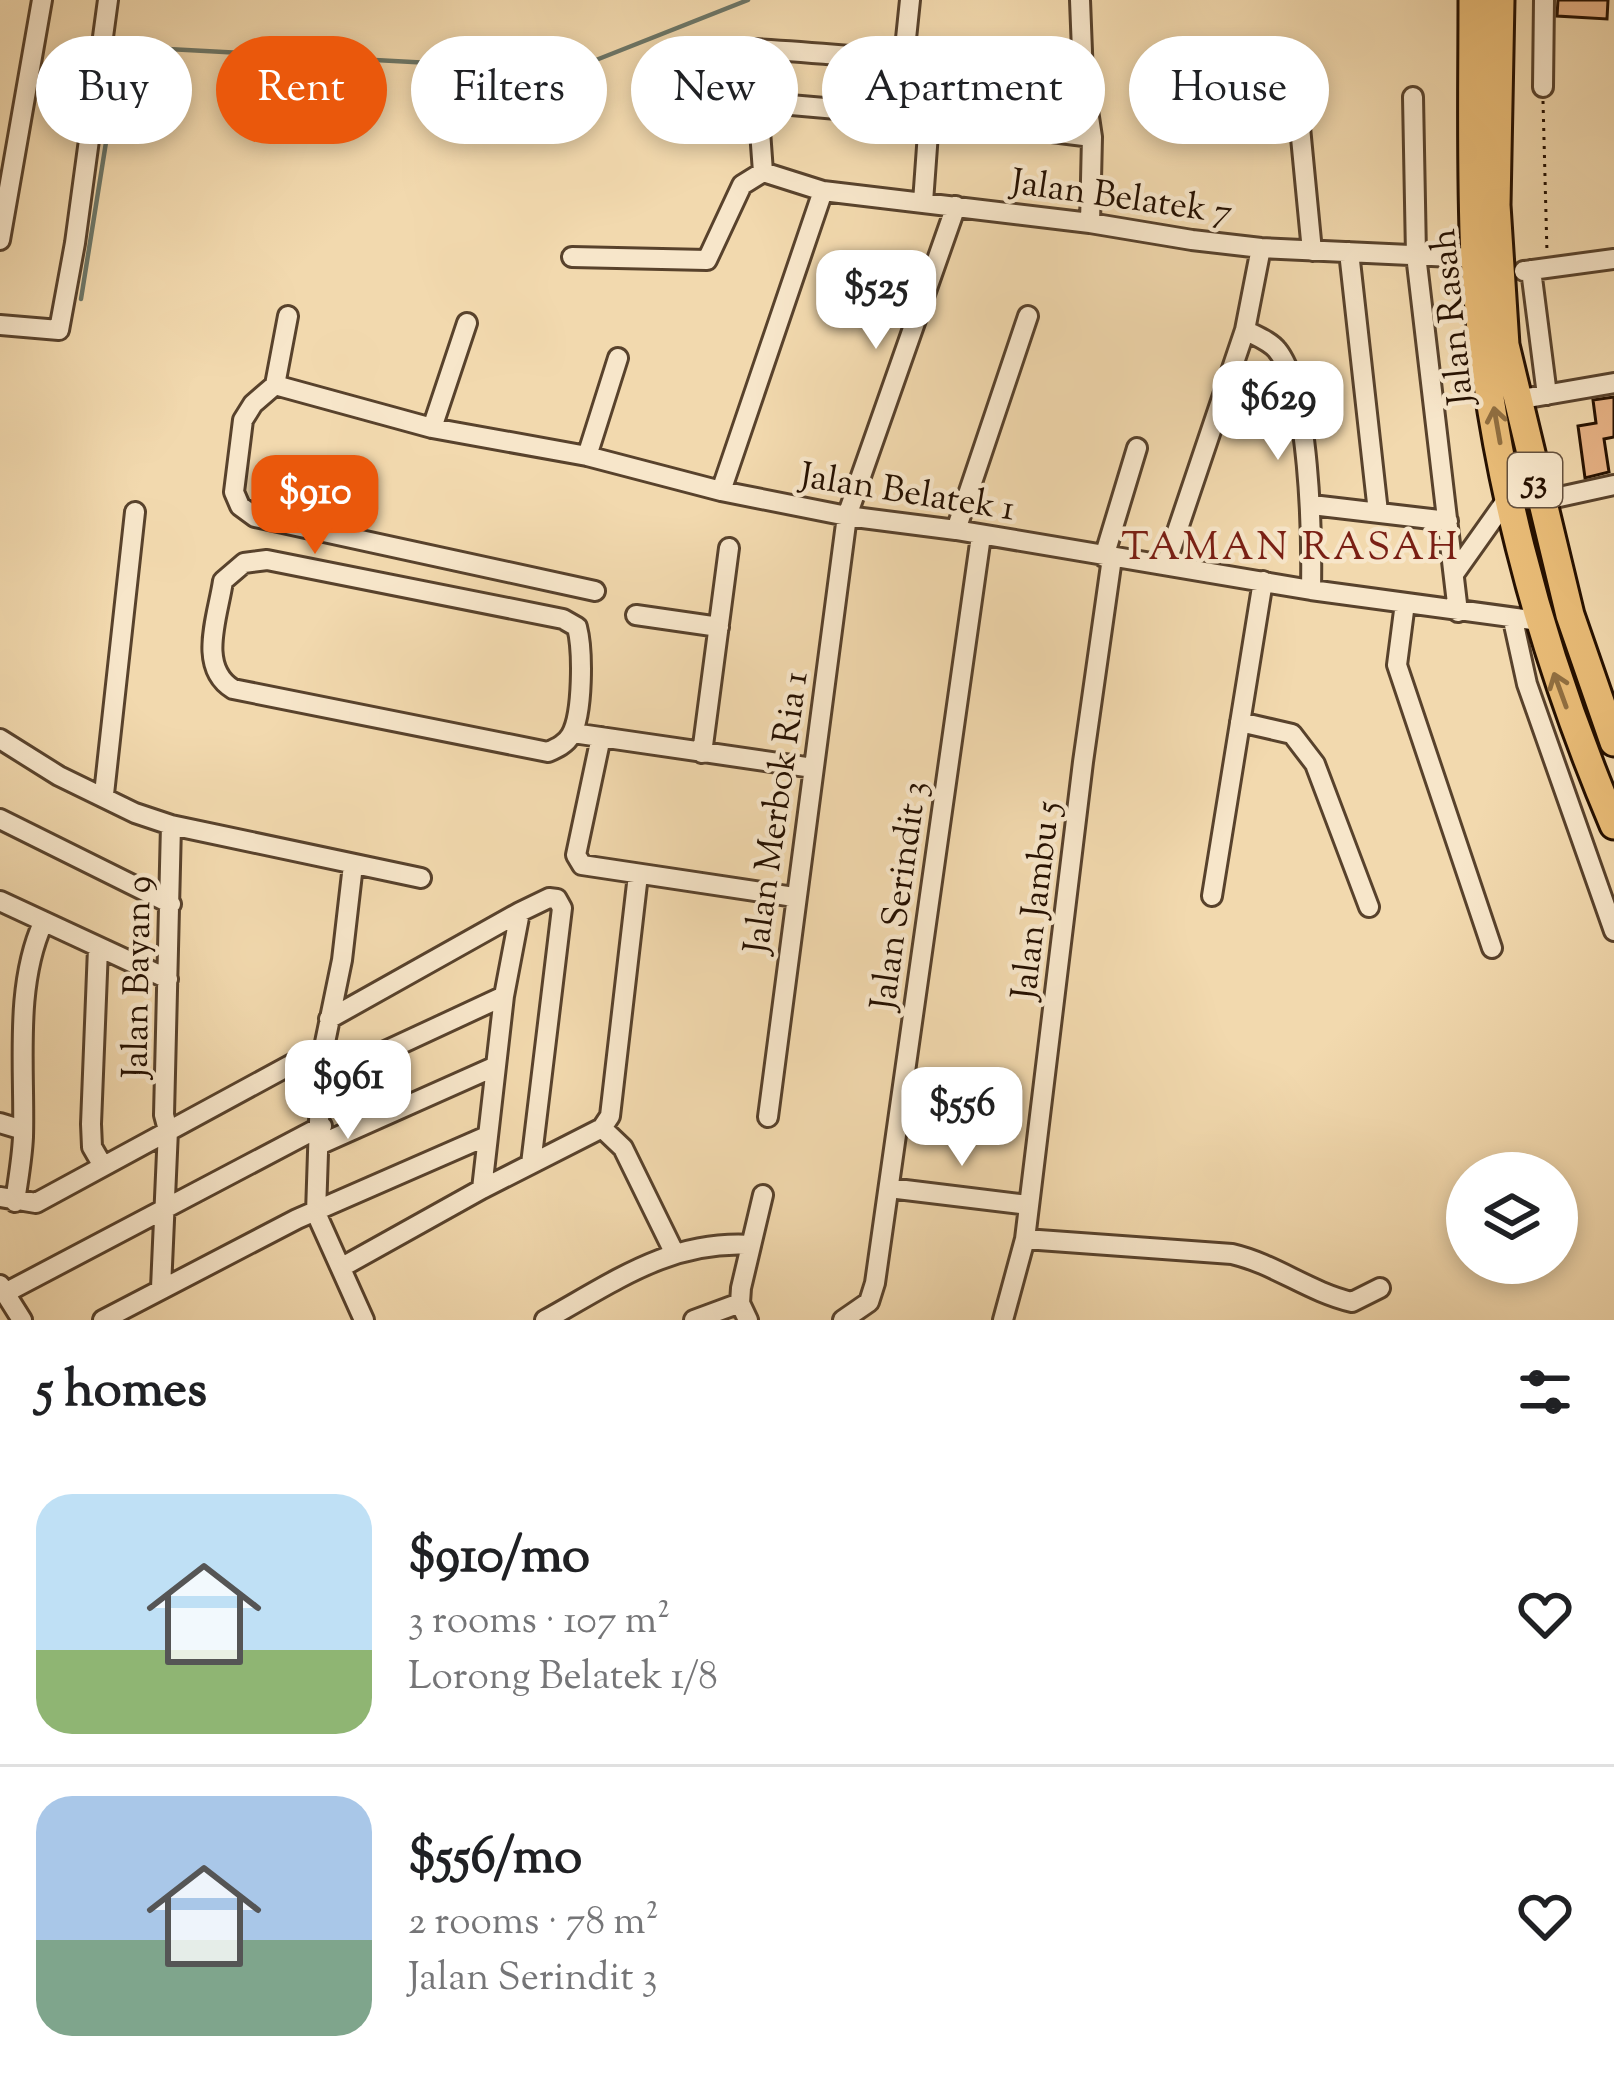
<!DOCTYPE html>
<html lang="en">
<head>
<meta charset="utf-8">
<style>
	:root { --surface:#fff; --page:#f2f2f2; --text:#202124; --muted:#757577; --line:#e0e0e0; --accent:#ea580c }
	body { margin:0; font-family:"Sorts Mill Goudy",serif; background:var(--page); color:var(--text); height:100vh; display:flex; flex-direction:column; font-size:45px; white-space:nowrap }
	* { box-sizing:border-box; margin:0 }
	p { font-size:39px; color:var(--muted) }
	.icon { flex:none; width:66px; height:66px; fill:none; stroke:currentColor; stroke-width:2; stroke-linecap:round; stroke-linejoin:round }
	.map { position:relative; height:1320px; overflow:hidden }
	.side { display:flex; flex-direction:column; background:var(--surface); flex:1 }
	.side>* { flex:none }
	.guide { position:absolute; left:36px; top:36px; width:1542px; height:108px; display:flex; gap:24px }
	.tools { position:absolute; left:1446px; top:1152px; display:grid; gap:24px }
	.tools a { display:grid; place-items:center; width:132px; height:132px; border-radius:50%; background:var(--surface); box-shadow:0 6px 18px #0003; font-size:60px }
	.price { position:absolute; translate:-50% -102px; padding:0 27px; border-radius:24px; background:#fff; color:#222; font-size:39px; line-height:78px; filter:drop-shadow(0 3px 6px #0008) }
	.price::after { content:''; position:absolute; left:50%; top:72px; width:36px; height:27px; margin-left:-18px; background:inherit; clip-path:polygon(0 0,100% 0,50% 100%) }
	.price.active { background:var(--accent); color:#fff }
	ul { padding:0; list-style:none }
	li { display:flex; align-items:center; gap:36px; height:300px; padding:0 36px }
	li+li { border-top:3px solid var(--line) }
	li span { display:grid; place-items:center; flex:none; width:336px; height:240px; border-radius:36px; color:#555 }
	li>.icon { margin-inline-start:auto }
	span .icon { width:144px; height:144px; fill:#fffc; stroke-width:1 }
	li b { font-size:51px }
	h2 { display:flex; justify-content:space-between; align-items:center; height:144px; padding:0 36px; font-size:51px }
	.chip { padding:0 42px; border-radius:54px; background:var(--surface); box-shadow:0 6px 18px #0003; font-size:42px; line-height:108px }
	.chip.active { background:var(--accent); color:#fff }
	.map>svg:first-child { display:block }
</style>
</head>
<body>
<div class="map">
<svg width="1614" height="1320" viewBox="0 0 1614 1320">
	<rect width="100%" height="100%" fill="#f2d9ae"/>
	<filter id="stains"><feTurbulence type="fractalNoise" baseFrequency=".00167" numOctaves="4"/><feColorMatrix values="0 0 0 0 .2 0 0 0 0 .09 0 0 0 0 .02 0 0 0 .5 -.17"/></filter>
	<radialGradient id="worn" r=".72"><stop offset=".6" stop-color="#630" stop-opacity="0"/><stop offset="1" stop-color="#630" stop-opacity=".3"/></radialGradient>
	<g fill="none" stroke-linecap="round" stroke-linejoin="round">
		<path stroke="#6c7667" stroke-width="4.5" d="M81 299 115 86 131 47 559 70 596 60 748 0"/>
	</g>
	<path fill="#e8b386" stroke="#251000" stroke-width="3" d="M1558 0H1608L1607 19 1557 16Z
		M1614 397V437L1604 439 1609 472 1585 478 1578 426 1596 423 1593 400Z"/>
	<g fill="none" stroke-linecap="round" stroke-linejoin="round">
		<defs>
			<path id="minor" d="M1080 0 1083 77 1092 137 1090 223
				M904 58 910 0
				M1543 87 1544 0
				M1413 97 1416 255 1458 612
				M757 102 928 117 1092 137
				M1299 117 1312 251
				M763 172 823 191 1090 223 1192 240 1261 248 1475 258
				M763 172 754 49C865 55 973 68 1083 77
				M923 202 933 64
				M0 240 42 0
				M1349 252 1378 512
				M572 257 707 260 742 185 763 172
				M1531 270 1547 395
				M1524 271 1614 259
				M0 325 59 330 75 243 108 0
				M1245 330C1256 336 1270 341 1277 350 1310 390 1312 536 1311 590
				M275 385 432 428 587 456 721 491 847 516 956 530 1311 590 1539 621
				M275 385 253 404 243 420 234 492 240 506 255 517 595 591
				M275 385 288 316
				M1516 400 1614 383
				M432 428 467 323
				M587 456 618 358
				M721 491 823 191
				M1541 501 1614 485
				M1312 505 1448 521
				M956 530 1028 316
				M1104 557 1137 448
				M267 560 563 619 577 627C583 650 583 714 571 735 566 744 557 748 548 752L233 689C197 667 218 616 223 581L244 563Z
				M1166 564 1245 330 1261 248
				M1454 574 1510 495
				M1405 603 1397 665 1492 948
				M636 615 719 627
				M1513 620 1527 684 1614 931
				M1240 722 1292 734 1315 764 1369 907
				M573 733 813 768
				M601 737 576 855 582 865 794 897
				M0 739 59 776 135 813 171 825 421 878
				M702 753 729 548
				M104 794 135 512
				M0 819 171 904
				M353 865 342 960 321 1062 316 1213 364 1320
				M1212 896 1263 581
				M0 901 168 979
				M520 912 549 898 557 899 562 908 531 1164
				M98 948 91 1124 92 1147 103 1166
				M329 1019 520 912 504 996 482 1189
				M323 1080 504 996
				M768 1117 847 516 956 206
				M0 1123 23 1130
				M602 1128 623 1148 674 1252
				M321 1144 496 1066
				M889 1188 1028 1205
				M0 1197 36 1203 305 1057 321 1062
				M15 1202C18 1180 22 1159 23 1137 25 1068 14 987 43 923
				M1025 1239 1232 1254C1275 1264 1309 1292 1352 1302L1380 1288
				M342 1267 482 1189 602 1128 610 1116 638 875
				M0 1285 22 1320
				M161 1288 168 1130 164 1115 171 825
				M5 1293 322 1126
				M103 1320 297 1219 487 1136
				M545 1320C614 1282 670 1240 751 1245
				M694 1320 740 1303
				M748 1320 740 1303 741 1288 763 1195
				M843 1320 869 1302 875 1283 981 536
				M1003 1320 1025 1239 1083 762 1112 558"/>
			<path id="highway" d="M1473 0C1473 85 1471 172 1475 257 1486 452 1538 646 1614 825
				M1500 0 1496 205 1505 345 1570 615 1614 742"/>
		</defs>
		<use href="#minor" stroke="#58422c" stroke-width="24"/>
		<use href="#highway" stroke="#251000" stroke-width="33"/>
		<path stroke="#251000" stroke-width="3" stroke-dasharray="3 6" stroke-linecap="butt" d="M1543 101 1547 253"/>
		<use href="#minor" stroke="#f7e6ca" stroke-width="18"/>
		<use href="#highway" stroke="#e9bc77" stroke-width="27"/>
	</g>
	<defs><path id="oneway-shaft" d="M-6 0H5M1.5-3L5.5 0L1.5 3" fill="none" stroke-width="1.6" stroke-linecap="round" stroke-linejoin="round" transform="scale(3)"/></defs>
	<g stroke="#916f41">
		<use href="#oneway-shaft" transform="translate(1497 425) rotate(-100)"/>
		<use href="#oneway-shaft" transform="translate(1560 690) rotate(-110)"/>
	</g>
	<g text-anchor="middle" stroke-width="9" stroke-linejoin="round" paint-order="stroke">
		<rect fill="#f7e6ca" stroke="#64503d" stroke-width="3" x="1508" y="453" width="54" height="54" rx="9"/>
		<g font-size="33" font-weight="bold" fill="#251000">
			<text x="1535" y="492">53</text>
		</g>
		<g font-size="36" fill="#251000" stroke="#f7e6ca">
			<text transform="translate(1122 195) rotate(8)" y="13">Jalan Belatek 7</text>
			<text transform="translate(1450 317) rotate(-96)" y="13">Jalan Rasah</text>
			<text transform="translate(908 490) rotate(9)" y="13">Jalan Belatek 1</text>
			<text transform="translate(774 812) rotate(-82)" y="13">Jalan Merbok Ria 1</text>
			<text transform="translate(897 895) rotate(-82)" y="13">Jalan Serindit 3</text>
			<text transform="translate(1034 900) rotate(-83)" y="13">Jalan Jambu 5</text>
			<text transform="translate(135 977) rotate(-89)" y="13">Jalan Bayan 9</text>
		</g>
		<g font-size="39" letter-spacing="3" fill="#7a1f14" stroke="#f7e6ca">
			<text x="1291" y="559">TAMAN RASAH</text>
		</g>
	</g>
	<rect width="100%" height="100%" filter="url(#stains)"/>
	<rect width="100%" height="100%" fill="url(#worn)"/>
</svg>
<div class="tools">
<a><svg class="icon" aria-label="layers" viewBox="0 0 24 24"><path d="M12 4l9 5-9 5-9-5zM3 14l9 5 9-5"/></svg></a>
</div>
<b class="price" style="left:876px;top:352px">$525</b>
<b class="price" style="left:1278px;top:463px">$629</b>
<b class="price active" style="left:315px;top:557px">$910</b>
<b class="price" style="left:348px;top:1142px">$961</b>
<b class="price" style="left:962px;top:1169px">$556</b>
<div class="guide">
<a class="chip">Buy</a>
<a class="chip active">Rent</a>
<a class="chip">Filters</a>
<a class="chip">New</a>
<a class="chip">Apartment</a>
<a class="chip">House</a>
</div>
</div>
<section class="side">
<h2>5 homes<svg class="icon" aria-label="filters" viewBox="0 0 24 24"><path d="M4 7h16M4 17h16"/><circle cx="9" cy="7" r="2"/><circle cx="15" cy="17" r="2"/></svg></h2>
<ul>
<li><span style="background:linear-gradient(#bfe0f5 65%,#8fb573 0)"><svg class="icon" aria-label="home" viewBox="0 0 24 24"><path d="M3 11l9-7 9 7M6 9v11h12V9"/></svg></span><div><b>$910/mo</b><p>3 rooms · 107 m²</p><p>Lorong Belatek 1/8</p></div><svg class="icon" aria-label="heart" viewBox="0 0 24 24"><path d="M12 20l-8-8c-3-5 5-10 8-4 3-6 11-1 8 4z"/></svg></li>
<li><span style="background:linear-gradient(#a9c7e8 60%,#7fa58c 0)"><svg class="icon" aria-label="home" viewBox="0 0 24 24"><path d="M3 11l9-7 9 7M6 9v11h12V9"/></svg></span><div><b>$556/mo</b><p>2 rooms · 78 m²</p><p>Jalan Serindit 3</p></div><svg class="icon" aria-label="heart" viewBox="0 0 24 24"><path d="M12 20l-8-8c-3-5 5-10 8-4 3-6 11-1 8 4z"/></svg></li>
</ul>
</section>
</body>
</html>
